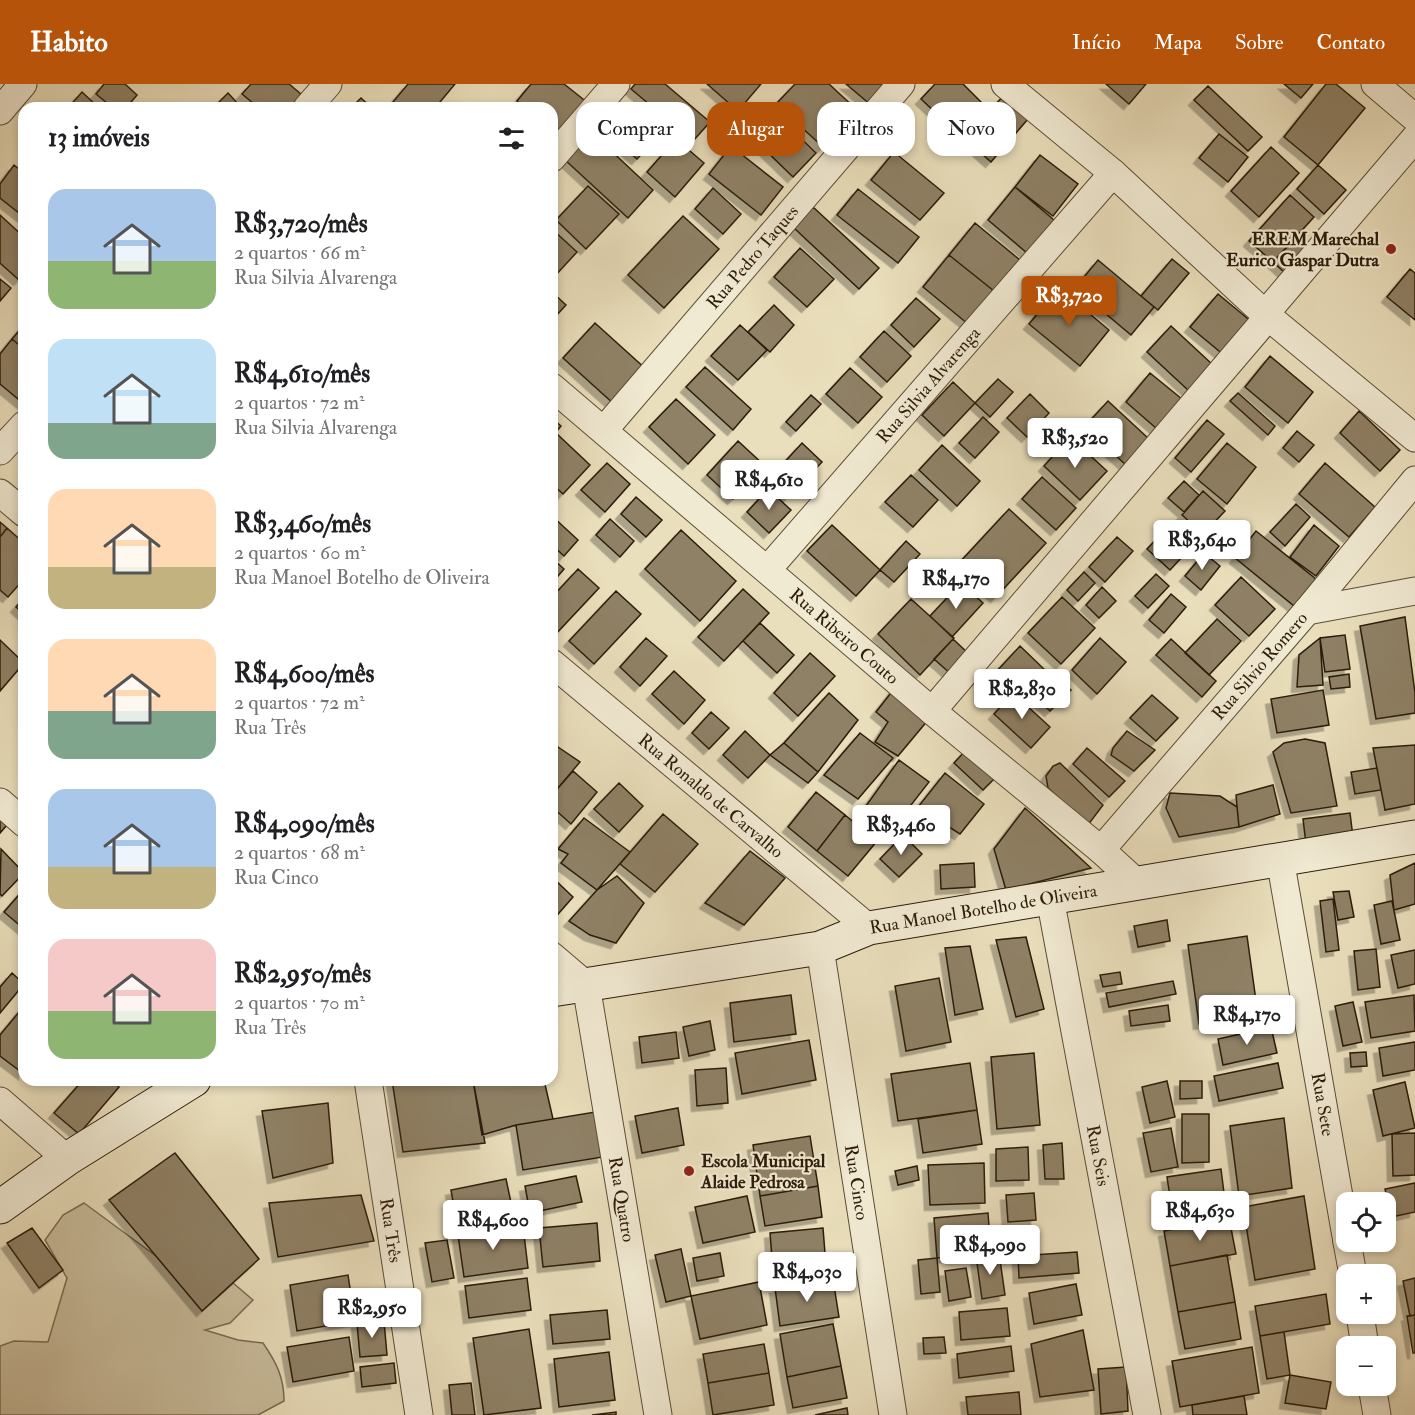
<!DOCTYPE html>
<html lang="pt">
<head>
<meta charset="utf-8">
<style>
	:root { --surface:#fff; --page:#f6f6f6; --text:#202124; --muted:#757577; --accent:#b45309 }
	body { margin:0; font-family:"IM FELL Double Pica",serif; background:var(--page); color:var(--text); height:100vh; display:flex; flex-direction:column; font-size:22px; white-space:nowrap }
	* { box-sizing:border-box; margin:0 }
	p { font-size:20px; color:var(--muted) }
	.icon { flex:none; width:33px; height:33px; fill:none; stroke:currentColor; stroke-width:2; stroke-linecap:round; stroke-linejoin:round }
	.map { position:relative; flex:1; overflow:hidden }
	.drawer { position:absolute; left:18px; top:18px; width:540px; height:984px; display:flex; flex-direction:column; background:var(--surface); border-radius:18px; box-shadow:0 3px 9px #0003 }
	.drawer>* { flex:none }
	.hud { position:absolute; left:576px; top:18px; width:570px; height:54px; display:flex; gap:12px }
	.tools { position:absolute; left:1336px; top:1108px; display:grid; gap:12px }
	.tools a { display:grid; place-items:center; width:60px; height:60px; border-radius:12px; background:var(--surface); box-shadow:0 3px 9px #0003; font-size:30px }
	.price { position:absolute; translate:-50% -51px; padding:0 14px; border-radius:6px; background:#fff; color:#222; font-size:20px; line-height:39px; filter:drop-shadow(0 2px 3px #0008) }
	.price::after { content:''; position:absolute; left:50%; top:36px; width:18px; height:14px; margin-left:-9px; background:inherit; clip-path:polygon(0 0,100% 0,50% 100%) }
	.price.selected { background:var(--accent); color:#fff }
	ul { padding:0; list-style:none }
	li { display:flex; align-items:center; gap:18px; height:150px; padding:0 30px }
	li span { display:grid; place-items:center; flex:none; width:168px; height:120px; border-radius:18px; color:#555 }
	li>.icon { margin-inline-start:auto }
	span .icon { width:72px; height:72px; fill:#fffc; stroke-width:1 }
	li b { font-size:26px }
	h2 { display:flex; justify-content:space-between; align-items:center; height:72px; padding:0 30px; font-size:26px }
	.chip { padding:0 21px; border-radius:18px; background:var(--surface); box-shadow:0 3px 9px #0003; font-size:21px; line-height:54px }
	.chip.selected { background:var(--accent); color:#fff }
	header { display:flex; align-items:center; gap:36px; box-sizing:border-box; height:84px; padding:0 30px; background:var(--accent); color:#fff }
	header strong { font-size:28px }
	nav { display:flex; gap:33px; margin-inline-start:auto; font-size:21px }
	.map>svg:first-child { display:block }
</style>
</head>
<body>
<header>
<strong>Habito</strong>
<nav><a>Início</a><a>Mapa</a><a>Sobre</a><a>Contato</a></nav>
</header>
<div class="map">
<svg width="1415" height="1331" viewBox="0 0 1415 1331">
	<defs>
		<filter id="shadow"><feDropShadow dx="-5.5" dy="5.5" stdDeviation="0" flood-color="#0004"/></filter>
	</defs>
	<rect width="100%" height="100%" fill="#eadfbc"/>
	<filter id="stains"><feTurbulence type="fractalNoise" baseFrequency=".00333" numOctaves="4"/><feColorMatrix values="0 0 0 0 .2 0 0 0 0 .09 0 0 0 0 .02 0 0 0 .5 -.17"/></filter>
	<radialGradient id="worn" r=".72"><stop offset=".6" stop-color="#630" stop-opacity="0"/><stop offset="1" stop-color="#630" stop-opacity=".3"/></radialGradient>
	<path fill="#cabe9e" stroke="#7b6d54" stroke-width="1.5" d="M84 1119 156 1172 202 1227 233 1199 253 1216 230 1239 205 1246 238 1256 263 1259C276 1278 284 1293 284 1317L258 1331H0V1262L14 1257 48 1258 67 1194 45 1156 63 1131Z"/>
	<path fill="#8f8166" stroke="#2c1c09" stroke-width="1.5" filter="url(#shadow)" d="M104 0H125L137 11 126 24H113L96 10Z
		M251 0H289L301 10 290 24H259L242 10Z
		M408 0H455L435 24H388Z
		M531 0H564L588 19 561 53 552 46V24H525L517 17Z
		M635 0H665L710 38 693 57 631 5Z
		M707 0H761L738 27Z
		M795 0H829L857 26 823 63 776 20Z
		M846 0H888L871 21Z
		M935 0H963L981 18 954 46 921 15Z
		M1106 0H1146L1129 20Z
		M1284 0H1313L1301 14Z
		M1326 0H1336L1365 24 1318 81 1284 53Z
		M1208 2 1262 53 1248 67 1194 16Z
		M82 8 99 24H68Z
		M228 9 242 24H213Z
		M1003 12 1028 35 991 78 965 55Z
		M361 14 372 24H351Z
		M637 30 659 51 637 75 614 55Z
		M780 34 816 69 793 93 757 58Z
		M590 47 653 106 628 134 564 75Z
		M1219 50 1248 73 1228 98 1199 74Z
		M676 55 704 79 675 113 647 88Z
		M731 62 783 103 761 131 709 90Z
		M1271 63 1299 89 1259 133 1231 107Z
		M894 68 944 109 920 136 871 96Z
		M1040 71 1078 100 1053 132 1015 103Z
		M14 81 24 89V133L0 114V100Z
		M1318 81 1346 106 1324 130 1297 105Z
		M588 102 619 130 586 165 556 136Z
		M1015 103 1054 136 1027 169 988 136Z
		M713 104 741 130 723 150 695 125Z
		M858 105 919 153 898 179 837 131Z
		M1290 111 1314 133 1273 178 1249 157Z
		M813 123 879 184 859 205 794 144Z
		M0 131 24 153V191L19 196 0 179Z
		M683 132 719 165 664 224 628 191Z
		M975 139 1020 176 994 207 949 171Z
		M552 145 577 168 553 194 552 193Z
		M1295 155 1306 165 1285 189 1273 178Z
		M800 164 834 195 807 223 774 193Z
		M949 171 994 207 968 240 923 203Z
		M1172 175 1189 189 1158 226 1141 212Z
		M1098 176 1154 223 1131 251 1075 204Z
		M1410 185 1415 189V236L1387 213Z
		M0 195 11 204 0 217Z
		M1059 204 1109 246 1080 282 1029 240Z
		M552 208 566 221 552 236Z
		M1218 210 1253 239 1225 272 1190 243Z
		M916 214 940 235 914 263 891 241Z
		M774 221 794 241 770 268 748 248Z
		M595 239 647 286 615 321 563 274Z
		M24 241V265L12 255Z
		M740 241 767 266 738 296 711 272Z
		M1171 242 1213 281 1189 307 1147 268Z
		M884 247 911 272 887 298 860 273Z
		M12 255 24 265V320L0 300V270Z
		M1270 272 1313 308 1288 339 1245 303Z
		M705 283 751 325 733 346 686 303Z
		M850 284 882 313 858 339 826 310Z
		M1150 289 1182 315 1157 345 1126 318Z
		M998 295 1013 308 990 333 975 319Z
		M953 298 975 319 944 352 922 331Z
		M1238 309 1275 342 1268 351 1230 317Z
		M1030 310 1049 329 1027 353 1007 334Z
		M811 311 821 320 796 347 786 338Z
		M676 315 715 351 688 380 649 343Z
		M1108 317 1149 355 1126 381 1084 343Z
		M1359 327 1400 366 1380 387 1340 349Z
		M983 333 999 348 975 374 959 359Z
		M552 334 561 342 552 353Z
		M1207 336 1224 350 1191 388 1175 374Z
		M1297 347 1314 361 1299 378 1283 364Z
		M556 349 590 381 563 410 552 400V353Z
		M1070 353 1107 387 1080 416 1044 382Z
		M738 357 764 381 733 415 707 391Z
		M802 359 822 378 788 413 769 395Z
		M1227 359 1256 383 1227 420 1197 395Z
		M942 361 980 397 957 422 919 386Z
		M607 379 630 400 605 428 581 406Z
		M1325 379 1375 423 1349 453 1299 410Z
		M911 391 938 416 913 443 885 418Z
		M1042 393 1076 424 1056 446 1022 415Z
		M1184 397 1199 411 1184 428 1168 414Z
		M768 405 791 426 769 449 747 428Z
		M1203 407 1225 427 1203 450 1182 431Z
		M636 413 662 436 646 453 621 430Z
		M1296 420 1310 433 1285 462 1270 448Z
		M1009 425 1046 459 996 513 959 479Z
		M552 432 578 456 564 472 552 461Z
		M610 435 634 457 620 473 596 451Z
		M0 438 7 444 0 453Z
		M1171 440 1194 460 1170 486 1147 465Z
		M832 441 880 486 856 512 807 467Z
		M1314 441 1339 462 1316 492 1290 473Z
		M7 444 24 459V495L8 513 0 506V453Z
		M681 446 736 497 700 537 645 485Z
		M1256 447 1316 495 1294 522 1235 474Z
		M1117 453 1133 467 1105 498 1089 483Z
		M906 457 920 470 894 498 880 486Z
		M1204 469 1220 482 1201 506 1185 492Z
		M552 474 564 485 552 499Z
		M578 485 599 504 552 554V513Z
		M1084 488 1095 499 1078 517 1067 506Z
		M1156 490 1169 502 1148 524 1135 512Z
		M1241 493 1275 525 1249 552 1215 521Z
		M961 499 983 519 952 553 930 532Z
		M1102 503 1116 517 1099 534 1086 521Z
		M743 505 769 529 724 577 698 553Z
		M616 507 641 530 594 580 569 557Z
		M1171 510 1186 523 1164 549 1149 536Z
		M1062 513 1095 544 1061 580 1028 549Z
		M24 514V530L16 523Z
		M911 515 954 554 920 591 878 550Z
		M1405 533 1415 609V629L1376 635 1360 542Z
		M1217 535 1241 557 1209 591 1185 569Z
		M760 539 794 571 777 589 743 557Z
		M1345 551 1350 585 1325 588 1320 554Z
		M646 554 667 572 640 602 620 583Z
		M1100 554 1126 578 1097 610 1072 586Z
		M1320 554 1323 601 1297 603 1299 571Z
		M953 555 970 571 952 591 934 575Z
		M1171 555 1216 597 1202 613 1156 571Z
		M0 556 24 579 0 607Z
		M1020 562 1046 587 1022 613 995 589Z
		M810 569 835 592 798 632 774 609Z
		M1048 586 1071 606 1050 627 1028 607Z
		M674 587 705 616 684 640 652 610Z
		M1349 590 1350 603 1331 605 1329 593Z
		M897 601 933 630 898 672 875 658 888 638 876 628Z
		M1323 606 1329 641 1277 649 1271 615Z
		M829 609 858 636 818 688 784 659Z
		M1013 609 1050 643 1031 664 994 630Z
		M1152 611 1178 634 1156 657 1130 634Z
		M711 628 729 644 709 665 692 649Z
		M745 647 770 671 748 694 723 671Z
		M1127 647 1155 666 1134 687 1111 671 1113 664Z
		M860 649 893 674 858 715 824 691Z
		M1305 655 1325 659 1337 722 1291 729 1273 668 1284 659Z
		M552 659 580 678 552 711Z
		M784 659 818 688 808 699 770 671Z
		M1415 661V720L1385 726 1373 664Z
		M1087 664 1125 697 1109 713 1073 680Z
		M966 666 996 693 983 706 954 679Z
		M899 676 929 698 890 748 863 726Z
		M1060 679 1103 721 1088 741 1048 704 1046 692 1053 682Z
		M1377 684 1381 706 1355 710 1351 688Z
		M573 687 597 708 571 740 552 723V711Z
		M945 689 984 720 960 750 918 723Z
		M619 699 643 722 619 748 594 725Z
		M1273 701 1280 730 1239 743 1236 711Z
		M816 708 845 731 817 767 788 743Z
		M1170 709 1220 712 1237 723 1239 743 1179 753 1166 724Z
		M1025 724 1066 761 1091 784 1006 806 994 765Z
		M1350 729 1353 753 1306 760 1303 735Z
		M663 730 698 760 655 808 620 780Z
		M845 731 877 757 848 792 817 767Z
		M584 734 630 768 597 806 561 779 568 770 558 765Z
		M0 735 7 741 0 749Z
		M903 751 922 770 899 793 880 775Z
		M1 765 24 789 2 812 0 810Z
		M750 767 785 794 744 841 705 819Z
		M974 779 975 803 941 805 940 781Z
		M1415 779V820L1394 826 1390 791Z
		M617 792 644 819 616 859 590 851 569 837 597 806Z
		M552 793 573 813 552 837Z
		M24 805V845L4 828Z
		M1349 807 1354 833 1338 836 1333 808Z
		M1333 815 1339 866 1326 868 1320 817Z
		M1392 817 1400 856 1381 860 1374 821Z
		M1167 836 1170 857 1138 863 1134 842Z
		M1247 852 1258 931 1199 940 1188 861Z
		M1026 853 1044 925 1016 933 996 856Z
		M970 862 983 925 955 931 945 864Z
		M1376 865 1380 903 1358 906 1354 867Z
		M1415 866V900L1398 904 1391 871Z
		M1120 888 1122 900 1103 903 1100 891Z
		M12 889 24 900 0 929V903Z
		M939 894 951 958 906 967 895 902Z
		M1173 897 1176 910 1109 923 1106 909Z
		M791 911 796 950 734 958 730 919Z
		M1414 911 1415 947 1371 954 1365 918Z
		M1353 918 1362 958 1343 962 1335 922Z
		M1168 921 1170 937 1131 942 1129 927Z
		M24 922V990L0 972V951Z
		M710 937 715 966 689 972 683 943Z
		M1271 943 1277 969 1223 981 1218 955Z
		M676 948 679 974 642 979 639 953Z
		M809 956 816 996 742 1010 735 969Z
		M1415 958V986L1383 992 1379 964Z
		M1366 968 1367 982 1351 983 1350 969Z
		M1034 969 1040 1041 997 1045 991 973Z
		M970 979 977 1026 898 1037 891 990Z
		M1278 979 1283 1004 1219 1017 1214 992Z
		M726 984 728 1019 697 1022 695 986Z
		M83 996H110L119 1003 79 1050 54 1029Z
		M392 996H473L485 1059 403 1068Z
		M473 996H544L553 1035 516 1041 482 1051Z
		M1167 997 1175 1033 1150 1039 1142 1003Z
		M1180 997H1202V1014L1180 1015Z
		M1405 998 1415 1044 1383 1052 1373 1006Z
		M328 1019 333 1079 273 1094 262 1027Z
		M678 1024 684 1061 642 1069 635 1032Z
		M977 1026 982 1060 923 1069 918 1035Z
		M595 1028 603 1073 523 1086 516 1041Z
		M1182 1030H1209V1078L1182 1079Z
		M1284 1034 1292 1104 1239 1112 1230 1042Z
		M1171 1044 1178 1083 1151 1088 1143 1049Z
		M1415 1049V1091L1393 1092 1392 1050Z
		M810 1052 818 1102 760 1112 753 1061Z
		M1062 1059 1064 1095H1045L1043 1061Z
		M1028 1063 1029 1096 996 1097V1065Z
		M175 1069 259 1175 202 1227 109 1116Z
		M984 1079 985 1119 930 1121 928 1081Z
		M917 1082 919 1096 898 1101 895 1087Z
		M1221 1085 1226 1125 1173 1133 1167 1093Z
		M576 1092 582 1118 530 1129 525 1102Z
		M506 1095 513 1128 457 1140 451 1106Z
		M1415 1099V1128L1391 1133 1385 1105Z
		M818 1102 822 1133 765 1142 760 1112Z
		M1034 1109 1036 1136 1008 1138 1006 1111Z
		M361 1111 374 1157 278 1173 269 1119Z
		M747 1112 755 1148 703 1159 695 1123Z
		M1304 1112 1315 1185 1255 1196 1243 1123Z
		M988 1129 991 1169 937 1174 934 1134Z
		M1229 1134 1236 1170 1170 1182 1164 1147Z
		M597 1139 600 1177 543 1183 539 1144Z
		M523 1142 528 1184 464 1193 458 1151Z
		M32 1144 63 1186 39 1204 7 1159Z
		M823 1144 826 1182 773 1187 770 1149Z
		M447 1156 454 1194 432 1198 425 1159Z
		M681 1165 691 1212 666 1218 655 1171Z
		M1077 1168 1079 1189 1019 1194 1018 1172Z
		M720 1169 724 1192 697 1197 693 1174Z
		M999 1169 1005 1211 982 1215 976 1172Z
		M1227 1171 1235 1218 1178 1228 1170 1182Z
		M937 1174 940 1208 921 1210 918 1176Z
		M966 1184 971 1213 949 1217 945 1187Z
		M348 1191 355 1237 297 1247 290 1201Z
		M527 1194 531 1226 469 1234 465 1202Z
		M1415 1194V1231L1410 1232 1403 1197Z
		M833 1195 839 1233 780 1242 775 1204Z
		M759 1198 767 1241 700 1255 691 1212Z
		M1076 1200 1082 1231 1034 1240 1029 1209Z
		M1326 1210 1330 1240 1260 1252 1255 1222Z
		M1235 1218 1241 1255 1185 1265 1178 1228Z
		M1007 1224 1010 1252 961 1256 959 1228Z
		M607 1226 610 1255 553 1260 550 1231Z
		M1415 1231V1269H1413L1407 1232Z
		M384 1237 387 1271 360 1273 357 1239Z
		M833 1240 841 1282 787 1293 780 1250Z
		M529 1245 541 1324 484 1331 473 1254Z
		M1083 1246 1094 1306 1040 1313 1031 1260Z
		M1284 1248 1290 1291 1267 1295 1260 1252Z
		M349 1253 354 1287 293 1298 287 1263Z
		M944 1253 946 1269 924 1270 923 1254Z
		M764 1260 769 1289 708 1299 703 1270Z
		M1011 1262 1014 1287 959 1294 957 1270Z
		M1252 1263 1259 1309 1180 1323 1172 1277Z
		M609 1268 615 1316 559 1323 554 1275Z
		M394 1279 396 1299 362 1303 360 1283Z
		M841 1282 847 1314 793 1324 787 1293Z
		M1126 1283 1128 1327 1101 1330 1098 1285Z
		M769 1289 774 1321 713 1331 708 1299Z
		M1290 1291 1331 1298 1326 1325 1285 1319Z
		M471 1299 475 1331H452L449 1301Z
		M1019 1308 1021 1331H968L966 1313Z
		M1244 1312 1247 1331H1193L1192 1321Z
		M847 1324 848 1331H815Z
		M616 1328V1331H592Z"/>
	<g fill="none" stroke-linecap="round" stroke-linejoin="round">
		<defs>
			<g id="street">
				<path d="M1005 0 1113 89 1265 230 1415 354"/>
				<path d="M1375 0 1415 34"/>
				<path d="M307 24 328 0"/>
				<path d="M0 27 23 0"/>
				<path d="M552 74 616 0"/>
				<path d="M1265 230 1415 54"/>
				<path id="s1" d="M552 303 932 627 1101 766 1137 799"/>
				<path id="s2" d="M604 346 901 0"/>
				<path d="M0 367 24 341"/>
				<path d="M0 409 24 429"/>
				<path id="s3" d="M768 485 1113 89"/>
				<path d="M1307 527 1415 507"/>
				<path id="s4" d="M552 579 869 844"/>
				<path d="M932 627 1268 233"/>
				<path d="M0 718 24 739"/>
				<path id="s5" d="M1101 766 1307 527 1415 396"/>
				<path id="s6" d="M1280 775 1347 1158"/>
				<path id="s7" d="M1050 814 1147 1331"/>
				<path id="s8" d="M820 864 893 1331"/>
				<path id="s9" d="M552 872 586 901 658 1331"/>
				<path id="s10" d="M368 996 419 1331"/>
				<path d="M0 1017 67 1075"/>
				<path d="M1347 1158 1353 1191"/>
				<path d="M1360 1230 1365 1263"/>
				<path d="M1372 1302 1377 1331"/>
			</g>
			<g id="secondary">
				<path id="s11" d="M552 906 820 864 869 844 1415 753"/>
				<path d="M0 1123 67 1075 194 996"/>
			</g>
		</defs>
		<use href="#street" stroke="#5c4d36" stroke-width="29"/>
		<use href="#secondary" stroke="#2c1c09" stroke-width="35"/>
		<use href="#street" stroke="#f1ead3" stroke-width="27"/>
		<use href="#secondary" stroke="#f1ead3" stroke-width="33"/>
	</g>
	<g fill="#8f2418" stroke="#f1ead3" stroke-width="2">
		<circle cx="1391" cy="165" r="6"/>
		<circle cx="689" cy="1087" r="6"/>
	</g>
	<g text-anchor="middle" stroke-width="4.5" stroke-linejoin="round" paint-order="stroke">
		<g font-size="18" font-weight="bold" fill="#2c1c09" stroke="#f1ead3" text-anchor="end">
			<text x="1379" y="161">EREM Marechal<tspan x="1379" dy="21">Eurico Gaspar Dutra</tspan></text>
			<text x="701" y="1083" text-anchor="start">Escola Municipal<tspan x="701" dy="21">Alaide Pedrosa</tspan></text>
		</g>
		<g font-size="18" fill="#2c1c09" stroke="#f1ead3">
			<text dy="6" stroke="none"><textPath href="#s2" startOffset="228">Rua Pedro Taques</textPath></text>
			<text dy="6" stroke="none"><textPath href="#s3" startOffset="244">Rua Silvia Alvarenga</textPath></text>
			<text dy="6" stroke="none"><textPath href="#s1" startOffset="384">Rua Ribeiro Couto</textPath></text>
			<text dy="6" stroke="none"><textPath href="#s5" startOffset="243">Rua Silvio Romero</textPath></text>
			<text dy="6" stroke="none"><textPath href="#s4" startOffset="207">Rua Ronaldo de Carvalho</textPath></text>
			<text dy="6" stroke="none"><textPath href="#s11" startOffset="440">Rua Manoel Botelho de Oliveira</textPath></text>
			<text dy="6" stroke="none"><textPath href="#s6" startOffset="249">Rua Sete</textPath></text>
			<text dy="6" stroke="none"><textPath href="#s7" startOffset="262">Rua Seis</textPath></text>
			<text dy="6" stroke="none"><textPath href="#s8" startOffset="237">Rua Cinco</textPath></text>
			<text dy="6" stroke="none"><textPath href="#s9" startOffset="262">Rua Quatro</textPath></text>
			<text dy="6" stroke="none"><textPath href="#s10" startOffset="152">Rua Três</textPath></text>
		</g>
	</g>
	<rect width="100%" height="100%" filter="url(#stains)"/>
	<rect width="100%" height="100%" fill="url(#worn)"/>
</svg>
<div class="tools">
<a><svg class="icon" aria-label="locate" viewBox="0 0 24 24"><circle cx="12" cy="12" r="6"/><path d="M12 2v4M12 18v4M2 12h4M18 12h4"/></svg></a>
<a>+</a>
<a>−</a>
</div>
<b class="price selected" style="left:1069px;top:243px">R$3,720</b>
<b class="price" style="left:1075px;top:385px">R$3,520</b>
<b class="price" style="left:769px;top:427px">R$4,610</b>
<b class="price" style="left:1202px;top:487px">R$3,640</b>
<b class="price" style="left:956px;top:526px">R$4,170</b>
<b class="price" style="left:1022px;top:636px">R$2,830</b>
<b class="price" style="left:901px;top:772px">R$3,460</b>
<b class="price" style="left:1247px;top:962px">R$4,170</b>
<b class="price" style="left:1200px;top:1158px">R$4,630</b>
<b class="price" style="left:493px;top:1167px">R$4,600</b>
<b class="price" style="left:990px;top:1192px">R$4,090</b>
<b class="price" style="left:807px;top:1219px">R$4,030</b>
<b class="price" style="left:372px;top:1255px">R$2,950</b>
<div class="hud">
<a class="chip">Comprar</a>
<a class="chip selected">Alugar</a>
<a class="chip">Filtros</a>
<a class="chip">Novo</a>
</div>
<section class="drawer">
<h2>13 imóveis<svg class="icon" aria-label="filters" viewBox="0 0 24 24"><path d="M4 7h16M4 17h16"/><circle cx="9" cy="7" r="2"/><circle cx="15" cy="17" r="2"/></svg></h2>
<ul>
<li><span style="background:linear-gradient(#a9c7e8 60%,#8fb573 0)"><svg class="icon" aria-label="home" viewBox="0 0 24 24"><path d="M3 11l9-7 9 7M6 9v11h12V9"/></svg></span><div><b>R$3,720/mês</b><p>2 quartos · 66 m²</p><p>Rua Silvia Alvarenga</p></div></li>
<li><span style="background:linear-gradient(#bfe0f5 70%,#7fa58c 0)"><svg class="icon" aria-label="home" viewBox="0 0 24 24"><path d="M3 11l9-7 9 7M6 9v11h12V9"/></svg></span><div><b>R$4,610/mês</b><p>2 quartos · 72 m²</p><p>Rua Silvia Alvarenga</p></div></li>
<li><span style="background:linear-gradient(#ffd9b3 65%,#c2b280 0)"><svg class="icon" aria-label="home" viewBox="0 0 24 24"><path d="M3 11l9-7 9 7M6 9v11h12V9"/></svg></span><div><b>R$3,460/mês</b><p>2 quartos · 60 m²</p><p>Rua Manoel Botelho de Oliveira</p></div></li>
<li><span style="background:linear-gradient(#ffd9b3 60%,#7fa58c 0)"><svg class="icon" aria-label="home" viewBox="0 0 24 24"><path d="M3 11l9-7 9 7M6 9v11h12V9"/></svg></span><div><b>R$4,600/mês</b><p>2 quartos · 72 m²</p><p>Rua Três</p></div></li>
<li><span style="background:linear-gradient(#a9c7e8 65%,#c2b280 0)"><svg class="icon" aria-label="home" viewBox="0 0 24 24"><path d="M3 11l9-7 9 7M6 9v11h12V9"/></svg></span><div><b>R$4,090/mês</b><p>2 quartos · 68 m²</p><p>Rua Cinco</p></div></li>
<li><span style="background:linear-gradient(#f6c9c9 60%,#8fb573 0)"><svg class="icon" aria-label="home" viewBox="0 0 24 24"><path d="M3 11l9-7 9 7M6 9v11h12V9"/></svg></span><div><b>R$2,950/mês</b><p>2 quartos · 70 m²</p><p>Rua Três</p></div></li>
</ul>
</section>
</div>
</body>
</html>
